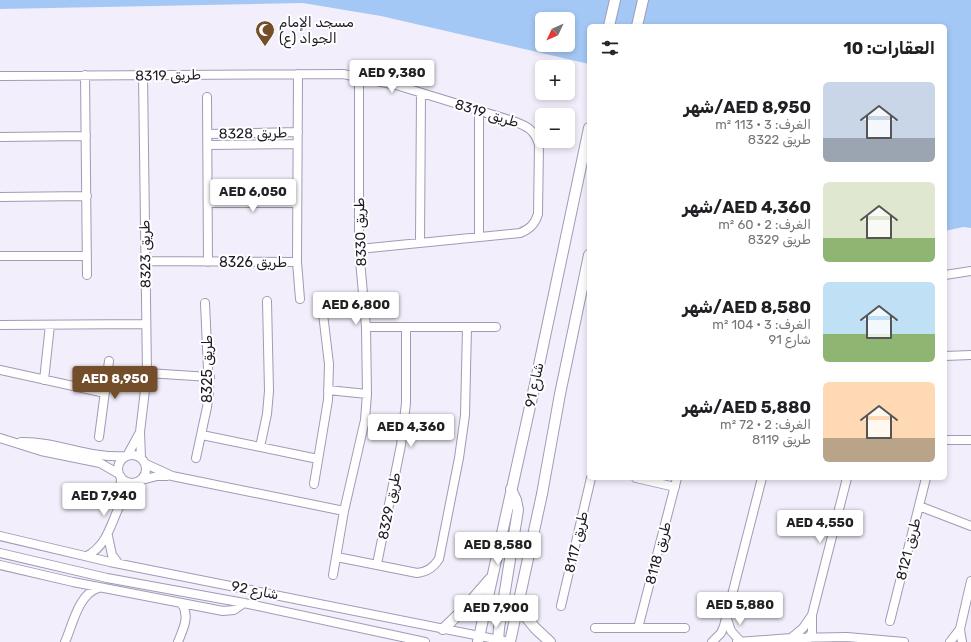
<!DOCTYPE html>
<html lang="ar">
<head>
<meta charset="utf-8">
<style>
	:root { --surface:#fff; --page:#f6f6f6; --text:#202124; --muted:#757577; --accent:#744d2b }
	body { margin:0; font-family:Rubik,Cairo,sans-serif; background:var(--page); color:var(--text); direction:rtl; height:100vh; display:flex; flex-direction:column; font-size:15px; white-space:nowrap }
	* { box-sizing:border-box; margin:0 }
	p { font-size:13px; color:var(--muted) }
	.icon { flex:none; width:22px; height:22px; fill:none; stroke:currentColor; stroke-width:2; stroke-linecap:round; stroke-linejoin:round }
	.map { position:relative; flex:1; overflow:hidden; direction:ltr }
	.drawer { position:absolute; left:587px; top:24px; width:360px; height:456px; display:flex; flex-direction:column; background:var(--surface); border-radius:6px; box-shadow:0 2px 6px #0003; direction:rtl }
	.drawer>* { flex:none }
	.needle { width:26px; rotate:226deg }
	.controls { position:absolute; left:535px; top:12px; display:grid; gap:8px }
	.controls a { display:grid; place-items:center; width:40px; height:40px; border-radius:6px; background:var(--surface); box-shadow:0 2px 6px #0003; font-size:20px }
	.price { position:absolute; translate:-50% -34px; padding:0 9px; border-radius:4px; background:#fff; color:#222; font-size:13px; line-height:26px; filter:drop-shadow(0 1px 2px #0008) }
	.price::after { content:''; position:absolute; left:50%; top:24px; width:12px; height:9px; margin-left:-6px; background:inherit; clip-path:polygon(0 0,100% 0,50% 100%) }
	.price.on { background:var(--accent); color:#fff }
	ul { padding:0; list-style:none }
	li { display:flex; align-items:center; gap:12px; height:100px; padding:0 12px }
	li span { display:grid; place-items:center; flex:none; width:112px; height:80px; border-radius:6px; color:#555 }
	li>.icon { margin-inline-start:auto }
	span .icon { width:48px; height:48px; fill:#fffc; stroke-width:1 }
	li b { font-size:17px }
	h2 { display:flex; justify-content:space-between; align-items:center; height:48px; padding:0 12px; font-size:17px }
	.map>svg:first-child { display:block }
</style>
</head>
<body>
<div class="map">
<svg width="971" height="642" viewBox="0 0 971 642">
	<rect width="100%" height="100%" fill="#f3eefb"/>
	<path fill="#a4c8f5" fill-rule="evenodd" d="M0 0H971V228L963 227 945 231V26H589V64L381 16 303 3 0 9ZM542 19H568V45H542Z"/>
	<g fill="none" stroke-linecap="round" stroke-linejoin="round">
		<defs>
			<path id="minor" d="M298 74 297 262 300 299
				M85 75 87 275
				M0 76 343 74 396 85 513 121C527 126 535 130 539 145L538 214C535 224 530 229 520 233L359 249
				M207 97 208 262
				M479 111V236
				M208 134 298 132
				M0 137 86 136
				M208 145 297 144
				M0 197 87 196
				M208 203H297
				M420 242 421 93
				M0 256H87
				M146 261 297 262
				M945 275 971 271
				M0 325 146 324
				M366 327H496
				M945 356 971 355
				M0 370 105 393
				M147 373 210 377
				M44 380 50 325
				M328 390 367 394
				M202 435 318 459
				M99 437 109 361
				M0 438 41 451 100 463 119 474
				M945 440H971
				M21 442C56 441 90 459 126 456
				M260 447 267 414 269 391 267 301
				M118 469a14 14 0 1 1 28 0a14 14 0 1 1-28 0Z
				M127 456 139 434
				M141 458 140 432 147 373 143 75
				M196 458 207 407 209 392 205 303
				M146 464 172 476 344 511
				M636 478 675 487
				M142 480 157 476H167
				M314 484 328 400 329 364 321 297
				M120 503 121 477
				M919 506 971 526
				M0 536 110 562 510 642
				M108 536 112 555 118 563
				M0 553 107 578 244 603 425 642
				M87 556C107 545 110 526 119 507 123 498 129 490 135 483
				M337 557 417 573C427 572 433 568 439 559L459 458 465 415 467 327
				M377 564 401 445 406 403V327
				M0 565 73 582 223 611 234 610 244 603
				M333 575 344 511 365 420 367 394 366 327 359 249V77
				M561 606 591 478
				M727 619 731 631 741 642
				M890 621 926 478
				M595 628H685
				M638 628 677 478
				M960 629 962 642
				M791 638 803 628 812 615 847 478
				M807 641 812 632V616
				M65 642C73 624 78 595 98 588
				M178 642C183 629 190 617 182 604
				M712 642 721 633 724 626 762 478
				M737 642 791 638 847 637 904 642
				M950 642 960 629 971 581"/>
			<path id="tertiary" d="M609 26 615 0
				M637 26 643 0
				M518 607 535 628 550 642
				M443 629 463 610 490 579
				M478 642 535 384 589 128
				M498 642 499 628 518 510 516 500 511 489
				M510 642 542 494 560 394 589 255"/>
		</defs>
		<use href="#minor" stroke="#a399b6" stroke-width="10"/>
		<use href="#tertiary" stroke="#a399b6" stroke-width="12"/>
		<use href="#minor" stroke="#fff" stroke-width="8"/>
		<use href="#tertiary" stroke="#fff" stroke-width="10"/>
	</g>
	<defs>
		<symbol id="mosque-pin" viewBox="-11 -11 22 30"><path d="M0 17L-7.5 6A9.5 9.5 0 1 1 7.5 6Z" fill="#744d2b" stroke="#fff"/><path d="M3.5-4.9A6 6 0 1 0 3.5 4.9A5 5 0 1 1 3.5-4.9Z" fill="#fff"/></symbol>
	</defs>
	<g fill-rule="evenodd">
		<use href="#mosque-pin" x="254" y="19" width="22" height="30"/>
	</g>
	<g text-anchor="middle" stroke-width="4" stroke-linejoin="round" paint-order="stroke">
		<g font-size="14" fill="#1f1b26" stroke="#fff" text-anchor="start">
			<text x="279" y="27">مسجد الإمام<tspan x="279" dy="16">الجواد (ع)</tspan></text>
		</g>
		<g font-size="14" fill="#1f1b26" stroke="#fff">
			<text transform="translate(168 75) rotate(-1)" y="5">طريق 8319</text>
			<text transform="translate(487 113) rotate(17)" y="5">طريق 8319</text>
			<text transform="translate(253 133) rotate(-1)" y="5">طريق 8328</text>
			<text transform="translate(360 232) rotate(-92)" y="5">طريق 8330</text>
			<text transform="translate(145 254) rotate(-91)" y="5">طريق 8323</text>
			<text x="253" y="267">طريق 8326</text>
			<text transform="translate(207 369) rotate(-90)" y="5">طريق 8325</text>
			<text transform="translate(534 385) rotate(-78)" y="5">شارع 91</text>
			<text transform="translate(389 506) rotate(-79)" y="5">طريق 8329</text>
			<text transform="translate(576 542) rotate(-77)" y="5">طريق 8117</text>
			<text transform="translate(908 549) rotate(-76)" y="5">طريق 8121</text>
			<text transform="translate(658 553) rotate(-75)" y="5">طريق 8118</text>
			<text transform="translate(255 590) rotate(11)" y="5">شارع 92</text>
		</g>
	</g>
</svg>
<div class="controls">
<a><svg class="needle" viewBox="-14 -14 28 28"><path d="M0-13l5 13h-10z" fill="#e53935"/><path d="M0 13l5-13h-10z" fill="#757577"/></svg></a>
<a>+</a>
<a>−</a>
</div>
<b class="price" style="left:392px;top:94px">AED 9,380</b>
<b class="price" style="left:253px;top:213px">AED 6,050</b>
<b class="price" style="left:356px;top:326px">AED 6,800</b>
<b class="price on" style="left:115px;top:400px">AED 8,950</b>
<b class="price" style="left:411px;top:448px">AED 4,360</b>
<b class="price" style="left:104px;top:517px">AED 7,940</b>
<b class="price" style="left:820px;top:544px">AED 4,550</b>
<b class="price" style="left:498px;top:566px">AED 8,580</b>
<b class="price" style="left:740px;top:626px">AED 5,880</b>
<b class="price" style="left:496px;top:629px">AED 7,900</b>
<section class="drawer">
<h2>العقارات: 10<svg class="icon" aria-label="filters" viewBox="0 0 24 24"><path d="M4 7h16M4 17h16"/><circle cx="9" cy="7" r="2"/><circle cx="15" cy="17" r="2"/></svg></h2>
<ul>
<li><span style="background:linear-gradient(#c9d6e8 70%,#9aa5b1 0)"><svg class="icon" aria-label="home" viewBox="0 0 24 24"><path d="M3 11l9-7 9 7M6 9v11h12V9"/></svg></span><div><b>AED 8,950/شهر</b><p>الغرف: 3 · 113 m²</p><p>طريق 8322</p></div></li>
<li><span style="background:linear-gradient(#dfe7d0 70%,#8fb573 0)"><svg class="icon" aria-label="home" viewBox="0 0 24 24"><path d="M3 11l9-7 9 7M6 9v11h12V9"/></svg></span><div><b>AED 4,360/شهر</b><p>الغرف: 2 · 60 m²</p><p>طريق 8329</p></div></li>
<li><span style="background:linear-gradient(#bfe0f5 65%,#8fb573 0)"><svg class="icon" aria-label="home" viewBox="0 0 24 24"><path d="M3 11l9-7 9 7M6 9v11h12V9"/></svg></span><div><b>AED 8,580/شهر</b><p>الغرف: 3 · 104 m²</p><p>شارع 91</p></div></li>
<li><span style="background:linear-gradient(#ffd9b3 70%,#b9a48a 0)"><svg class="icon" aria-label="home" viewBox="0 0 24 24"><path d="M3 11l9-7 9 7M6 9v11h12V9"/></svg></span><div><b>AED 5,880/شهر</b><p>الغرف: 2 · 72 m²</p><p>طريق 8119</p></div></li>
</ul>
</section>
</div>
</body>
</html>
